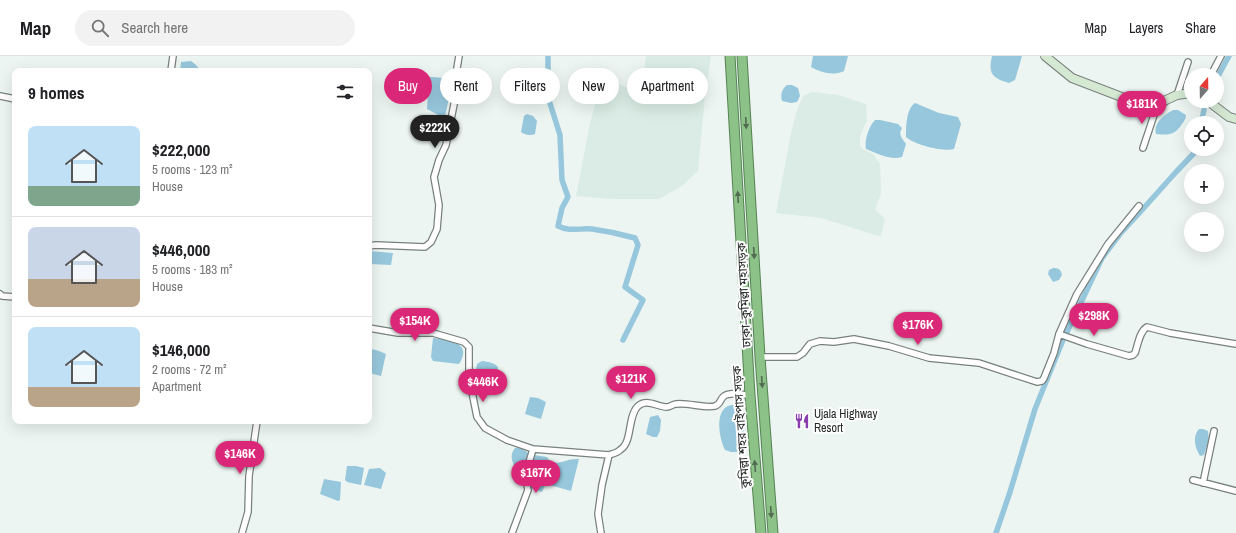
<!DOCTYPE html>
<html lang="en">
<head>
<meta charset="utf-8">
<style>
	:root { --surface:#fff; --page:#f2f2f2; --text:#202124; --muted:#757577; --line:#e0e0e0; --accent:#db2777 }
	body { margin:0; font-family:"Archivo Narrow","Noto Sans Bengali",sans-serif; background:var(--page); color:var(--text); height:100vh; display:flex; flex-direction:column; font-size:15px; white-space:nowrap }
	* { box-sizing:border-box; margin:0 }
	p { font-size:13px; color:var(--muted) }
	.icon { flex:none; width:22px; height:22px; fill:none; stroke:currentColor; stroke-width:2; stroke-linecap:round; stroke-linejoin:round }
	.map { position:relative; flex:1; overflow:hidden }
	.sheet { position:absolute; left:12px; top:12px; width:360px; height:356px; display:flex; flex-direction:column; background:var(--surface); border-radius:8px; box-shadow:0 4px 16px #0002 }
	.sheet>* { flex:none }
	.banner { position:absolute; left:384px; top:12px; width:380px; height:36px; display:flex; gap:8px }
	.needle { width:26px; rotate:20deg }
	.tools { position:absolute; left:1184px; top:12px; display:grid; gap:8px }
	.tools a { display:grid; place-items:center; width:40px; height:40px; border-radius:50%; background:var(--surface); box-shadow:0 4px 16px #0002; font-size:20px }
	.price { position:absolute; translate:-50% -34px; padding:0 9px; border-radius:14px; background:var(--accent); color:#fff; font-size:13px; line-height:26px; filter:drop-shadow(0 1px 2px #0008) }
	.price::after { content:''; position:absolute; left:50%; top:24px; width:12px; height:9px; margin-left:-6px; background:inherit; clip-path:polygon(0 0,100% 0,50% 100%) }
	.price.active { background:#222; color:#fff }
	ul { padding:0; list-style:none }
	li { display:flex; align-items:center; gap:12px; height:100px; padding:0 16px }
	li+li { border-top:1px solid var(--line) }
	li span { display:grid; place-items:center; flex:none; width:112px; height:80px; border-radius:8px; color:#555 }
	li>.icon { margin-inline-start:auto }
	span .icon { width:48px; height:48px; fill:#fffc; stroke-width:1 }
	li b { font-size:17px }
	h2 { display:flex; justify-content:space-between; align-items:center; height:48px; padding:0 16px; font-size:17px }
	.pill { padding:0 14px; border-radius:18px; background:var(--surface); box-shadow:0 4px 16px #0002; font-size:14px; line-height:36px }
	.pill.active { background:var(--accent); color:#fff }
	header { display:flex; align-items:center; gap:24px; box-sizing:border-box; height:56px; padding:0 20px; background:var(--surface); border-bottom:1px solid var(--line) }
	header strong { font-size:19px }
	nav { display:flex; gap:22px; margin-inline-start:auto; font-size:14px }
	.search { width:280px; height:36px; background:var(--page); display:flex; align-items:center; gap:10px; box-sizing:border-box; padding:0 14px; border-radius:22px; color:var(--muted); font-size:15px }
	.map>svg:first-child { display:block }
</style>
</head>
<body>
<header>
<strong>Map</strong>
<div class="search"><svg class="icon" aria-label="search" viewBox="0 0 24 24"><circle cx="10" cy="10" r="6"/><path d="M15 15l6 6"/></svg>Search here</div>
<nav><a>Map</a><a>Layers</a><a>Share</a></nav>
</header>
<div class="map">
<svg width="1236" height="477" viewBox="0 0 1236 477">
	<rect width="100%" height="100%" fill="#ecf5f1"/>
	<path fill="#daece5" d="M646 0H711L705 40 698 115 682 130 659 143H612L576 140 590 67 603 21 641 38Z
		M812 36 838 39 866 48 867 64 860 80V90L864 94 873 98 880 108 881 138 875 153 885 163 881 180 872 178 821 162 776 157 791 77 797 54 803 40Z"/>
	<path fill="#97c7dc" d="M813 0H848L844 15C833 20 822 17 811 11Z
		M992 0H1022L1015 24 1009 27C992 22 988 18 992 0Z
		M191 5 196 9 201 15H180L181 6Z
		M429 21C437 21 446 22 452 26L450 38 445 60H440L427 53Z
		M787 29H792L798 32 800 40 797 46 791 47 782 45C780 38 782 33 787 29Z
		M915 47 939 57 958 61 961 68 954 93C943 96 915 89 906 81 906 71 906 53 915 47Z
		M1173 54H1178L1186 59C1186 63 1184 65 1182 68 1174 80 1168 79 1156 78 1153 67 1164 59 1173 54Z
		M527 58 533 60 537 65 535 78C530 80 525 79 521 76L524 60Z
		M875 64H880L898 68 902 72C898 79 902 82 906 88L902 101C891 105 876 97 866 93 864 85 869 70 875 64Z
		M369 195 393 197 391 209 369 208Z
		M1053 212C1058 212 1061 213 1062 219L1059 224 1053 226 1048 218 1049 214Z
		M433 282C449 284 473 286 459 308L433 305 431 301Z
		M372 293 379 295 386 298 381 320 369 317V303Z
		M482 305C488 306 493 306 498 311 498 318 497 329 489 331 486 332 481 331 478 331L475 322 477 308Z
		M530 341 538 342 546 346 541 363 525 358Z
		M737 348 743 352 745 360 743 390 737 396H731L725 394C720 384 715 361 725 352 728 349 733 349 737 348Z
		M658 359 661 364 660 375 657 381H653L646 378 650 361Z
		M1199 373H1203L1208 375 1209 384 1204 399 1200 400C1195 392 1192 381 1199 373Z
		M520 391 527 396 529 399 523 415 516 414C512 405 509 400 515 392Z
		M534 399 547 401 550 406C560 409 567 402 579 403L571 435 546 428 542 436 530 432C528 419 530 411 534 399Z
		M347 410H356L364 412 361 429 347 426 345 424Z
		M380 412 386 417 381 433 364 429 369 413Z
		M324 423 341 426 340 444 338 445 320 438Z"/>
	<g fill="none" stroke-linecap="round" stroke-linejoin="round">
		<path stroke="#97c7dc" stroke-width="5.5" d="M548 0V41L560 79 562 124 568 141 562 152 558 170C570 176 579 172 592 173 607 175 621 178 635 182L638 189 625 231 643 244 623 284
			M1217 22 1229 0
			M1201 67 1204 54
			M1066 278 1102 202 1120 178 1142 154 1176 116 1198 93
			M996 477 1010 436 1035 353 1063 284"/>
		<defs>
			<path id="minor" d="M171 15 173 0
				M1211 19 1221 0
				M1177 39 1188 6
				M0 40 15 43
				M1143 92 1157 50
				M1139 150 1108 188 1077 238 1059 278 1087 288 1129 300 1133 299 1135 297C1138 289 1139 276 1147 271L1170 277 1236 288
				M369 190 376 189 425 191 431 186 437 173 439 149 434 121 439 104 446 89 457 33V12L459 0
				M0 238 2 240 15 241
				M369 272 398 277H433L464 286 469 291V321L477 361 485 372 507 384 533 393 609 399C612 398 617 397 620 394 633 386 627 361 638 350 647 342 657 351 667 351 670 351 673 348 676 348 687 346 706 353 715 350 720 349 720 344 723 341 729 335 742 339 750 339
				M760 301H797L803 297 810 288 820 285 834 286 854 283 889 290 929 302 979 307 1037 326 1042 325 1044 322 1054 297 1059 278
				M1193 424 1236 435
				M1203 427 1214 375
				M242 477 248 456 249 420 257 365
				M512 477 528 434 525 420 533 393
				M601 477 598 458 602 429 609 399"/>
			<path id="secondary" d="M1045 0 1072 22 1145 50H1157L1166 44 1177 39 1191 37
				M1208 45 1229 61 1236 63"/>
			<path id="trunk" d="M730 0 750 339 761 477
				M742 0 760 301 773 477"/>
		</defs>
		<use href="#minor" stroke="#79817e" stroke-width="8"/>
		<use href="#secondary" stroke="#79817e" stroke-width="10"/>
		<use href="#trunk" stroke="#558252" stroke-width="11"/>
		<use href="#minor" stroke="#fff" stroke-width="5.5"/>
		<use href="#secondary" stroke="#d4e8d2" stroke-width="8"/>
		<use href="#trunk" stroke="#8cc288" stroke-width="9"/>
	</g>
	<defs><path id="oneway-solid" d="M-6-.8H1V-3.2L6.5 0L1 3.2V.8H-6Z"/></defs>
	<g fill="#526c52">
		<use href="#oneway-solid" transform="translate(746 67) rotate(87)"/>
		<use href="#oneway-solid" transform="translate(738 141) rotate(-93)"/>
		<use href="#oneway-solid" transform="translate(754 197) rotate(87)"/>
		<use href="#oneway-solid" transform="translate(762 326) rotate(86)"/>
		<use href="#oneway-solid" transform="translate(755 410) rotate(-94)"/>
		<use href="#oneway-solid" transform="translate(771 456) rotate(86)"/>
	</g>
	<defs>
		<symbol id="restaurant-bare" viewBox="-9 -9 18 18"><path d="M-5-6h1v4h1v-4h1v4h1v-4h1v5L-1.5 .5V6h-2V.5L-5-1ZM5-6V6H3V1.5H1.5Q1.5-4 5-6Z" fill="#883cad" stroke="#fff" stroke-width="2.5" paint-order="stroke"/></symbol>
	</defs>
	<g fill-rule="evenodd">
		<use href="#restaurant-bare" x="791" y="354" width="22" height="22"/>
	</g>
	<g text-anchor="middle" stroke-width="4" stroke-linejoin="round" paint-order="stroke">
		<g font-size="12" fill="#222625" stroke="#fff">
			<text transform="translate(744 239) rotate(-93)" y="4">ঢাকা–কুমিল্লা মহাসড়ক</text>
			<text transform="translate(741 371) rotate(-94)" y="4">কুমিল্লা শহর বাইপাস সড়ক</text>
		</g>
		<g font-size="12" fill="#222625" stroke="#fff" text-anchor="start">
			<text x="814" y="362">Ujala Highway<tspan x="814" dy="14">Resort</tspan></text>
		</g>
	</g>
</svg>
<div class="tools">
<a><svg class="needle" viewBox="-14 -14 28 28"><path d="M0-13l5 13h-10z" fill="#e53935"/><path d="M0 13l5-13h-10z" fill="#757577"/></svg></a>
<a><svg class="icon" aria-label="locate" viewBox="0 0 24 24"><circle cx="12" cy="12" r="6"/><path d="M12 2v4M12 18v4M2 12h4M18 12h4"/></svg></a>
<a>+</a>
<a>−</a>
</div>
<b class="price" style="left:1142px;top:69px">$181K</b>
<b class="price active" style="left:435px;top:93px">$222K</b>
<b class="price" style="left:1094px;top:281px">$298K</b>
<b class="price" style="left:415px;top:286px">$154K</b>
<b class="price" style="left:918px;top:290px">$176K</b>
<b class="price" style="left:631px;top:344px">$121K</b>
<b class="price" style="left:483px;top:347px">$446K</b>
<b class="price" style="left:240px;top:419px">$146K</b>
<b class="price" style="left:536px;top:438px">$167K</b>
<div class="banner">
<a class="pill active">Buy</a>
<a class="pill">Rent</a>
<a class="pill">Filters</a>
<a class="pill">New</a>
<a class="pill">Apartment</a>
</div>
<section class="sheet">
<h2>9 homes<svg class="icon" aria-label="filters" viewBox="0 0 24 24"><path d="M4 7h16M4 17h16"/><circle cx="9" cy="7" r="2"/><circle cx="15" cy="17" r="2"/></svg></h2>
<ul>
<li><span style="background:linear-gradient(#bfe0f5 75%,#7fa58c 0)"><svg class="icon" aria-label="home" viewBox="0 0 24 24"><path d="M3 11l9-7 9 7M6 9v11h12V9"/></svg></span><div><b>$222,000</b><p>5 rooms · 123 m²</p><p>House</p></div></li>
<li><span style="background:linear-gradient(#c9d6e8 65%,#b9a48a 0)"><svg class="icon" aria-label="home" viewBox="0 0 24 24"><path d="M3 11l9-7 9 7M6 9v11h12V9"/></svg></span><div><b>$446,000</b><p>5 rooms · 183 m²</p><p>House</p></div></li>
<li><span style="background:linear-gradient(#bfe0f5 75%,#b9a48a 0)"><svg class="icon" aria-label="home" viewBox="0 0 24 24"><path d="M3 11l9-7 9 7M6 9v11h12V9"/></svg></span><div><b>$146,000</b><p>2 rooms · 72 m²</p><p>Apartment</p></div></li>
</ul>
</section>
</div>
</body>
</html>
